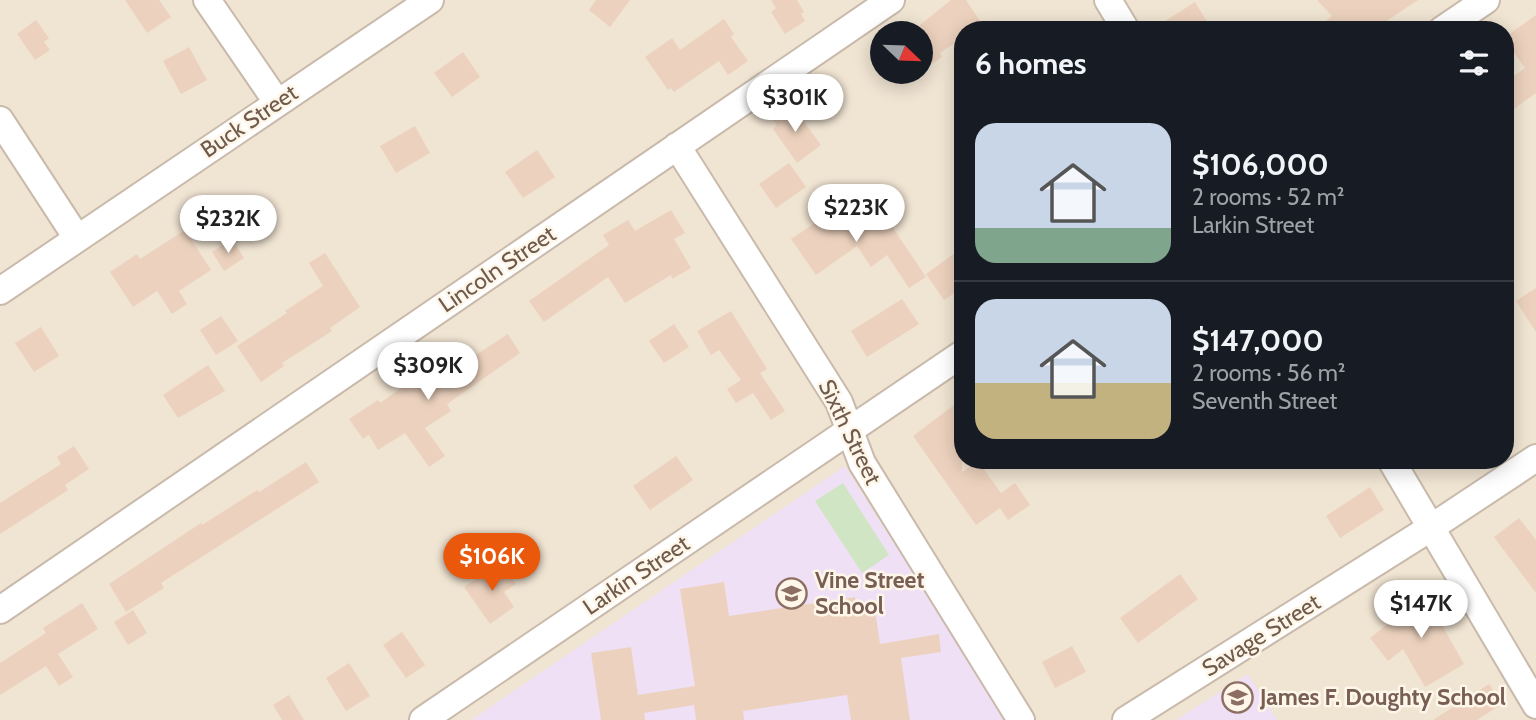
<!DOCTYPE html>
<html lang="en">
<head>
<meta charset="utf-8">
<style>
	:root { --surface:#171b24; --page:#242831; --text:#f1f3f6; --muted:#9ea1a6; --line:#363941; --accent:#ea580c }
	body { margin:0; font-family:Cabin,sans-serif; background:var(--page); color:var(--text); height:100vh; display:flex; flex-direction:column; font-size:26px; white-space:nowrap }
	* { box-sizing:border-box; margin:0 }
	p { font-size:23px; color:var(--muted) }
	.icon { flex:none; width:38px; height:38px; fill:none; stroke:currentColor; stroke-width:2; stroke-linecap:round; stroke-linejoin:round }
	.map { position:relative; flex:1; overflow:hidden }
	.details { position:absolute; left:954px; top:21px; width:560px; height:448px; display:flex; flex-direction:column; background:var(--surface); border-radius:28px; box-shadow:0 4px 18px #0003 }
	.details>* { flex:none }
	.needle { width:46px; rotate:113deg }
	.fabs { position:absolute; left:870px; top:21px; display:grid; gap:14px }
	.fabs a { display:grid; place-items:center; width:63px; height:63px; border-radius:50%; background:var(--surface); box-shadow:0 4px 18px #0003; font-size:35px }
	.price { position:absolute; translate:-50% -60px; padding:0 16px; border-radius:24px; background:#fff; color:#222; font-size:23px; line-height:46px; filter:drop-shadow(0 2px 4px #0008) }
	.price::after { content:''; position:absolute; left:50%; top:42px; width:21px; height:16px; margin-left:-10px; background:inherit; clip-path:polygon(0 0,100% 0,50% 100%) }
	.price.on { background:var(--accent); color:#fff }
	ul { padding:0; list-style:none }
	li { display:flex; align-items:center; gap:21px; height:175px; padding:0 21px }
	li+li { border-top:2px solid var(--line) }
	li span { display:grid; place-items:center; flex:none; width:196px; height:140px; border-radius:21px; color:#555 }
	li>.icon { margin-inline-start:auto }
	span .icon { width:84px; height:84px; fill:#fffc; stroke-width:1 }
	li b { font-size:30px }
	h2 { display:flex; justify-content:space-between; align-items:center; height:84px; padding:0 21px; font-size:30px }
	.map>svg:first-child { display:block }
</style>
</head>
<body>
<div class="map">
<svg width="1536" height="720" viewBox="0 0 1536 720">
	<rect width="100%" height="100%" fill="#faf2e3"/>
	<path fill="#f0e4d2" fill-rule="evenodd" d="M0 0H1536V720H0ZM962 30H1505V460H962ZM882 33H920V72H882Z"/>
	<path fill="#efe0f6" d="M845 466 1006 720H471Z
		M1248 674 1277 720H1176Z"/>
	<path fill="#d0e5c3" d="M843 483 889 555 862 573 815 501Z"/>
	<path fill="#ecd2be" d="M125 0H159L171 17 147 33Z
		M596 0H630L610 27 589 10Z
		M771 0H797L804 12 801 14 805 21 785 34 771 12 776 8Z
		M951 0H966L986 30H962V38L940 53 942 57 920 72V25Z
		M1317 0H1418L1373 30H1314L1332 16Z
		M1195 2 1212 30H1151Z
		M1536 15V93L1514 109 1505 98V82L1525 68 1509 46 1513 43 1508 35Z
		M724 19 734 34 731 37 748 61 728 75 719 61 674 92 671 88 668 90 645 57 672 38 680 50Z
		M36 20 49 38 44 42 50 50 35 60 17 34Z
		M189 47 207 80 181 94 163 61Z
		M463 52 480 77 452 97 434 73Z
		M788 107 792 112 795 109 821 145 797 163 773 129 777 125 772 118Z
		M415 126 430 153 396 173 380 146Z
		M537 150 555 177 523 198 505 172Z
		M789 163 806 187 776 208 759 184Z
		M842 205 859 229 883 213 926 277 909 288 887 255 871 267 857 246 816 275 791 239Z
		M249 207 261 226 236 243 224 224Z
		M671 210 685 233 674 239 691 268 672 279 671 275 625 303 608 277 544 322 529 301 609 245 603 235 628 220 635 231Z
		M185 230 211 270 179 291 187 304 172 314 157 291 133 307 110 272 137 254 140 259Z
		M232 239 244 258 224 271 212 252Z
		M962 248V288L944 300 926 274Z
		M325 253 360 307 330 328 332 331 282 363 284 366 261 382 237 346 287 313 285 311 323 286 309 263Z
		M1536 288V332L1516 301Z
		M902 299 919 324 867 357 851 331Z
		M731 311 767 369 760 373 785 411 771 420 753 393 736 403 727 389 741 380 719 350 711 355 697 331Z
		M221 316 238 341 216 355 200 330Z
		M674 324 689 347 664 363 649 341Z
		M41 327 59 356 34 372 15 343Z
		M508 334 520 353 447 404 451 411 425 428 445 456 429 467 405 433 378 450 369 435 363 439 349 419 378 400 380 403 425 371 433 383Z
		M208 365 225 391 178 418 163 395Z
		M962 399V472L978 461 1001 493 1015 483 1030 505 1008 520 1000 508 976 525 913 436Z
		M74 446 89 469 65 485 68 490 0 534V503L61 464 57 457Z
		M676 456 693 480 650 510 633 486Z
		M306 462 319 482 161 583 164 588 126 612 109 584 201 523 202 525 257 490 259 492Z
		M1370 487 1384 510 1340 538 1326 516Z
		M1519 518 1536 540V593L1494 537Z
		M501 562 516 584 504 592 514 607 490 624 464 587Z
		M1180 574 1198 599 1138 643 1120 618Z
		M724 582 729 616 855 597 857 612 875 610 880 644 939 634 941 652 901 658 910 720H851L847 695 743 711 744 720H696L694 705 644 713 645 720H601L591 653 631 647 638 695 695 686 680 589Z
		M1431 590 1449 613 1439 620 1464 664 1425 687 1403 649 1388 661 1370 638Z
		M82 603 98 629 58 654 73 677 59 686 46 666 0 695V663L46 633 43 628Z
		M133 610 147 633 128 645 114 622Z
		M402 632 425 665 406 678 383 645Z
		M1072 646 1086 672 1055 688 1042 662Z
		M349 663 370 696 346 711 326 678Z
		M1489 684 1502 704 1477 720H1433Z
		M289 695 304 720H282L273 705Z"/>
	<g fill="none" stroke-linecap="round" stroke-linejoin="round">
		<defs>
			<path id="minor" d="M207 0 277 102
				M1108 0 1126 30
				M1442 30 1486 0
				M0 120 77 238
				M677 146 839 402 862 463 1021 720
				M0 291 430 0
				M1391 460 1536 705
				M0 610 891 0
				M423 720 962 354
				M1126 720 1432 527 1536 458"/>
		</defs>
		<use href="#minor" stroke="#c9baab" stroke-width="30"/>
		<use href="#minor" stroke="#fff" stroke-width="26"/>
	</g>
	<defs>
		<symbol id="school-ring" viewBox="-11 -11 22 22"><circle r="9.5" fill="#fdf6e9" stroke="#8d6e63" stroke-width="1.5"/><path d="M0-5L7-2L0 1L-7-2ZM-4 1L0 2.5L4 1V4Q0 6-4 4Z" fill="#8d6e63"/></symbol>
	</defs>
	<g fill-rule="evenodd">
		<use href="#school-ring" x="774" y="576" width="35" height="35"/>
		<use href="#school-ring" x="1220" y="680" width="35" height="35"/>
	</g>
	<g text-anchor="middle" stroke-width="5" stroke-linejoin="round" paint-order="stroke">
		<g font-size="23" fill="#6f5a4c" stroke="#fdf6e9">
			<text transform="translate(249 121) rotate(-34)" y="8">Buck Street</text>
			<text transform="translate(497 269) rotate(-34)" y="8">Lincoln Street</text>
			<text transform="translate(850 432) rotate(64)" y="8">Sixth Street</text>
			<text transform="translate(636 575) rotate(-34)" y="8">Larkin Street</text>
			<text transform="translate(1261 635) rotate(-32)" y="8">Savage Street</text>
		</g>
		<g font-size="23" font-weight="bold" fill="#785e54" stroke="#fdf6e9" text-anchor="start">
			<text x="815" y="588">Vine Street<tspan x="815" dy="26">School</tspan></text>
			<text x="1260" y="705">James F. Doughty School</text>
		</g>
	</g>
</svg>
<div class="fabs">
<a><svg class="needle" viewBox="-14 -14 28 28"><path d="M0-13l5 13h-10z" fill="#e53935"/><path d="M0 13l5-13h-10z" fill="#9ea1a6"/></svg></a>
</div>
<b class="price" style="left:795px;top:134px">$301K</b>
<b class="price" style="left:856px;top:244px">$223K</b>
<b class="price" style="left:228px;top:255px">$232K</b>
<b class="price" style="left:428px;top:402px">$309K</b>
<b class="price on" style="left:492px;top:593px">$106K</b>
<b class="price" style="left:1421px;top:640px">$147K</b>
<section class="details">
<h2>6 homes<svg class="icon" aria-label="filters" viewBox="0 0 24 24"><path d="M4 7h16M4 17h16"/><circle cx="9" cy="7" r="2"/><circle cx="15" cy="17" r="2"/></svg></h2>
<ul>
<li><span style="background:linear-gradient(#c9d6e8 75%,#7fa58c 0)"><svg class="icon" aria-label="home" viewBox="0 0 24 24"><path d="M3 11l9-7 9 7M6 9v11h12V9"/></svg></span><div><b>$106,000</b><p>2 rooms · 52 m²</p><p>Larkin Street</p></div></li>
<li><span style="background:linear-gradient(#c9d6e8 60%,#c2b280 0)"><svg class="icon" aria-label="home" viewBox="0 0 24 24"><path d="M3 11l9-7 9 7M6 9v11h12V9"/></svg></span><div><b>$147,000</b><p>2 rooms · 56 m²</p><p>Seventh Street</p></div></li>
</ul>
</section>
</div>
</body>
</html>
